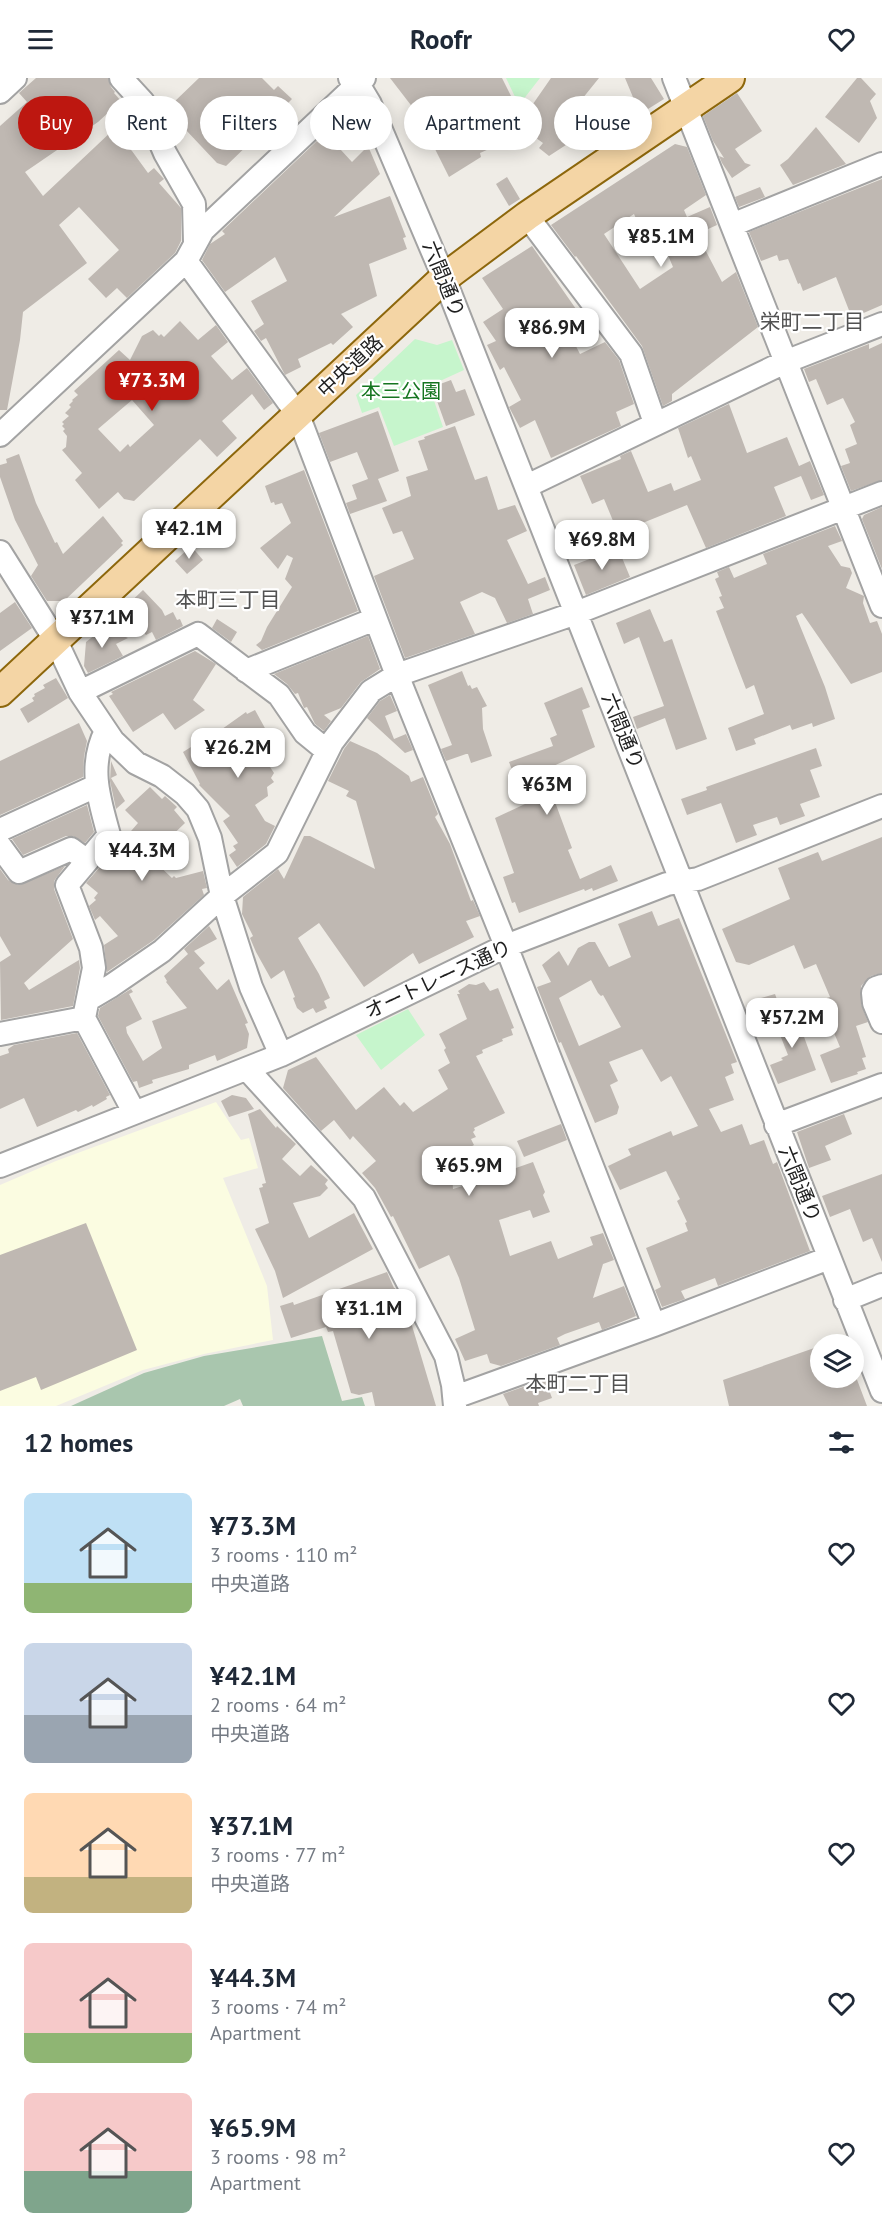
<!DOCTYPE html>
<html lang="en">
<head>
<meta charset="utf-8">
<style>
	:root { --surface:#fff; --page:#f6f6f7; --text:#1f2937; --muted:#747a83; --accent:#bd1710 }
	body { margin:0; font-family:"PT Sans","Noto Sans JP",sans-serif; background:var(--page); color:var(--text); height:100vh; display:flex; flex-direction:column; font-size:22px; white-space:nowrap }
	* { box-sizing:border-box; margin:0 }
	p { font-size:20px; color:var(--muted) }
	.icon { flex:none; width:33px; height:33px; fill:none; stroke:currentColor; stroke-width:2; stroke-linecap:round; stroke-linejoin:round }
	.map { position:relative; height:1328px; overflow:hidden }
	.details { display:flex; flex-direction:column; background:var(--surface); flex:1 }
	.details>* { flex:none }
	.hud { position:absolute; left:18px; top:18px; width:846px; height:54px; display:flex; gap:12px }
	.controls { position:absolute; left:810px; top:1256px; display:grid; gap:12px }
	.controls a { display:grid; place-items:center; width:54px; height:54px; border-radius:50%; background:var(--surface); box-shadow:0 3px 15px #0003; font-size:30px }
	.price { position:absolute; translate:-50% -51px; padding:0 14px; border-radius:12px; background:#fff; color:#222; font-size:20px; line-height:39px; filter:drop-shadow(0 2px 3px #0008) }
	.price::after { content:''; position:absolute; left:50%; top:36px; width:18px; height:14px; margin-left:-9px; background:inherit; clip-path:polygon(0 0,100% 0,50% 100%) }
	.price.on { background:var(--accent); color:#fff }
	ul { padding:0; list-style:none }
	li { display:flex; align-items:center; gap:18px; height:150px; padding:0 24px }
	li span { display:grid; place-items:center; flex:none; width:168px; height:120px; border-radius:9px; color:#555 }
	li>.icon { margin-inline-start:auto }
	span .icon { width:72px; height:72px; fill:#fffc; stroke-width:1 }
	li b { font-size:26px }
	h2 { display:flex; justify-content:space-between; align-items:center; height:72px; padding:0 24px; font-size:26px }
	.chip { padding:0 21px; border-radius:27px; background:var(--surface); box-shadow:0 3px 15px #0003; font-size:21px; line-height:54px }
	.chip.on { background:var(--accent); color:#fff }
	header { display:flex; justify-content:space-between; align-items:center; height:78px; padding:0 24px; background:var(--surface); font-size:27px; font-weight:600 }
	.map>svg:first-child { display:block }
</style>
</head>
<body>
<header><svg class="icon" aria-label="menu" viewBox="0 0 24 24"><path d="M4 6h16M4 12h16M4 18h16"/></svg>Roofr<svg class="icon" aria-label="heart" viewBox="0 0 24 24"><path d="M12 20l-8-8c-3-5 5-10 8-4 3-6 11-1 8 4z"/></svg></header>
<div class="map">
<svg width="882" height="1328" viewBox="0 0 882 1328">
	<rect width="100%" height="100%" fill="#efece6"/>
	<path fill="#fbfce1" d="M216 1024 241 1062 249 1060 258 1090 223 1100 267 1208 273 1262 204 1276 143 1292 56 1328H0V1107L56 1083Z"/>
	<path fill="#a9c6ae" d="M322 1258 342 1323 362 1319 365 1328H243L240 1321 224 1328H71L144 1295 204 1278Z"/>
	<path fill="#c6f5cc" d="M506 0H540L519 27Z
		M415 261 437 267 452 262 464 292 429 308 443 349 394 368 379 329 362 335 356 317Z
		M408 931 425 957 381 992 356 957Z"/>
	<path fill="#bfb8b2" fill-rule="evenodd" d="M36 0H108L111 9 115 14 114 15 121 23 98 44 25 94 43 118 113 52 132 73 148 95 154 90 164 101 159 105 181 130V163L175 175 127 220 117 210 106 220 88 201 119 172 79 129 59 147 87 185 23 234 20 262 7 332H0V48L27 24 19 15Z
		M199 0H262L274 12 278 8 292 21 282 31 289 39 260 66 255 60 226 88 217 85 169 34 175 28 173 25Z
		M390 0H502L516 28 478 47 489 71 480 75 481 79 449 99 417 35Z
		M551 0H599L570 36 579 44 565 62 569 65 549 78 539 70 543 65 529 55 536 45 526 36Z
		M625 0H651L664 21 640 36Z
		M857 0H861L876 16 870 23 877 40 859 65 825 39Z
		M737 15 762 53 735 71 745 85 751 87 732 100 722 85 719 78 724 80 713 63 703 38Z
		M816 49 846 86 793 107 780 87 788 81Z
		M329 59 352 84 368 68 380 96 334 139 390 118 406 159 403 160 407 171 369 186 377 218 341 236 353 249 333 267 331 265 298 281 301 289 285 297 266 260 261 263 254 253 264 246 251 223 287 203 275 179 225 214 202 182 210 166 225 156 222 153 318 62 321 66Z
		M675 66 687 69 706 117 684 132 687 139 710 129 717 147 697 156 722 204 736 194 758 249 672 316V323L663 328 642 268 576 178 575 179 551 147ZM634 136 643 157 657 151 673 189 640 211 604 156Z
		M507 99 520 121 509 128 496 106Z
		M882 101V227L852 240 836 199 803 213 800 205 798 206 788 181 779 183 777 177 761 183 749 154Z
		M760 109 765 119 739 129 735 119Z
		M532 168 576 231 562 241 580 276 605 264 619 282 634 326 616 334 621 348 551 380 535 342 520 350 509 329 521 322 504 289 500 292 487 267 496 263 483 244 503 231 482 200Z
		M180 243 198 262 216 247 228 264 211 278 232 302 247 290 273 325 264 332 252 316 222 343 237 360 217 379 200 361 134 423 124 421 118 414 99 431 75 402 82 395 62 372 66 369 67 358 63 353 65 351 62 348 64 346 62 344 69 338 65 335 71 329 69 327 73 323 72 322 78 317 74 313 119 272 130 282 142 258 153 252 159 258 161 256 164 259ZM132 322 154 347 130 369 128 366 120 374 98 351Z
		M882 265V402L851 413 841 388 850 385 845 371 857 366 850 347 855 344 843 320 827 327 816 301 809 304 804 291 869 266V271Z
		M451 302 456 314 465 311 475 337 446 348 432 309Z
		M729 326 747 375 787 359 799 388 810 383 824 417 811 422 801 398 774 409 786 438 706 470 687 427 618 455 604 421 592 426 580 398 621 381 620 378 631 373 648 414 671 405 674 413 701 402 691 378 688 380 678 350Z
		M378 333 399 393 378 401 387 423 350 436 346 425 357 421 352 407 368 401 357 374 330 384 319 355Z
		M455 348 475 402 487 398 498 432 515 427 527 453 507 462 528 506 545 499 550 512 528 521 533 536 507 545 495 520 482 514 460 524 475 556 405 580 374 498 414 481 402 453 393 456 382 430 411 418 406 399 428 392 418 363 425 361 424 359Z
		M19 376 36 425 55 465 57 464 63 476 103 438 123 463 121 465 123 467 64 523H47L31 498 38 487 15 442 0 399V387L7 385 6 381Z
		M304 392 358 533 262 572 256 567 261 563 267 549 292 509 285 501 293 480 287 477 278 491 260 470 291 445 282 425 275 427 274 424 271 425 265 408Z
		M882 429V491L862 441 864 437Z
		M835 448 842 463 828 468 841 488 850 490 852 495 846 510 864 518 863 525 870 545 877 543 882 556V594L851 606 802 535 796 538 825 609 835 641 813 649 812 645 792 652 790 647 754 661 756 666 736 673 728 650 764 636 754 607 746 611 716 533 724 530 719 519 722 518 715 501 719 499 717 494 729 489 734 500 767 486 763 476Z
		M191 468 203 482 187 496 175 483Z
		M618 470 630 499 586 517 574 487Z
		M143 512 162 532 165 538 173 534 177 542 180 541 183 548 156 562 152 554 146 557 122 532Z
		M15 524 32 550 0 573V535Z
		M650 531 664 564 672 561 707 661 676 672 665 640 637 651 633 639 664 628 639 559 624 566 616 545Z
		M217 541 237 554 231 564 212 550Z
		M105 549 128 560 116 566 123 578 88 595 84 588 86 564Z
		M368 558 380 591 361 604 341 630 324 637 331 643 324 653 315 646 307 629 304 630 298 615 295 616 287 606 274 596Z
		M195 573 216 586 193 622 205 632 175 652 163 635 133 654 109 618 113 616 111 614Z
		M462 593 468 608 470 607 472 611 477 609 487 628 482 630 483 651 492 678 471 685 468 676H466L446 683 441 671 452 667 428 607Z
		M56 600 68 620 28 645 20 631 34 623 32 620 35 618 34 616 45 610 43 607Z
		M582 609 590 629 582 632 595 669 549 690 553 703 548 705 572 770 568 772 580 801 611 787 618 803 593 813 592 810 585 813 584 811 519 835 515 824 512 825 503 799 514 795 495 740 525 726 509 684 553 668 550 660 557 657 544 625Z
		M390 617 397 633 385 638 394 661 406 656 413 672 405 675 367 640 380 623Z
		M255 632 277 672 264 680 274 695 271 700 274 704 267 709 268 718 255 727 265 743 275 748 266 766 237 789 229 777 236 772 233 768 238 765 223 743 230 738 199 707 200 706 183 674 207 659 208 661 246 634 247 636Z
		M79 645 87 663 84 678 83 699 0 737V683Z
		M350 663 377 675 409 698 411 704 423 699 438 736 435 739 450 766 471 823 473 822 480 838 466 843 474 859 419 886 413 875 364 909 319 845 298 860 319 896 330 920 324 923 327 930 316 935 313 930 303 935 297 930 293 920 295 919 284 892 271 901 256 874 250 860 253 858 242 836 243 819 278 791 284 801 304 758H310L375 791 356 723 346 718 349 713 328 703 344 671Z
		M816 670 822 688 810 692 820 719 800 726 805 738 780 747 777 739 753 747 757 757 736 765 721 725 687 737 681 721 707 712 706 709Z
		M111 683 117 697 111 700 125 723 116 731 110 703Z
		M150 709 162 721 165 718 177 729 174 732 185 745 159 770 161 772 152 781 172 800 174 798 176 800 203 793 207 810 202 811 204 817 154 862 107 894 104 867 118 858 100 838 95 842 89 828 96 822 94 820 98 815 86 805 138 745 125 732Z
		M87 727 94 754 85 765 73 758H66L23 777 12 761Z
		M882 759V895L871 898 861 908V926L868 944 856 948 866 979 862 980 866 991 857 994 858 996 831 1005 820 977 840 969 820 922 830 919 816 886 804 891 794 867 749 887 736 884 722 851 790 821 778 790 818 774 822 783Z
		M65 788 54 803V811L73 861 24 905 29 912 79 882 80 890 73 928 1 942 0 884 11 877 0 858V791L8 802 19 807Z
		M652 833 658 848 679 840 737 984 731 986 734 995 725 999 734 1022 709 1031 721 1054 742 1046 750 1067 764 1062 773 1086 777 1084 810 1173 718 1208 715 1200 681 1213 685 1221 662 1229 655 1212 661 1209 646 1170 688 1153 685 1145 687 1144 677 1123 680 1121 666 1093 620 1112 608 1088 631 1077 628 1071 671 1053 673 1058 698 1048 671 998 661 1004 642 971 609 984 618 1003 610 1007 619 1029 617 1036 595 1045 561 964 559 965 537 909 551 904 542 887 559 873 568 888 578 870 589 864H595L609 889 631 879 618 846ZM591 902 598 915 601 918 603 917 621 949 579 968 559 920Z
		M209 848 217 861 194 873 205 885 199 890 217 912 229 901 248 945 245 946 249 956 247 970 217 983 215 977 189 987V991L152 1002 153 1005 139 1010 137 1003 133 1004 98 938 100 930 131 911 133 914 129 916 142 941 126 949 127 955 143 983 162 970 152 943 187 930 166 904 167 903 164 898 188 876 184 871Z
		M484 904 490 913 498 910 514 950 511 951 513 957 502 961 503 963 482 972 483 975 476 978 505 1035 474 1050 475 1052 473 1054 476 1059 471 1061 474 1067 451 1080 453 1111 482 1102 533 1084 545 1114 543 1117 550 1134 533 1140 530 1132 499 1142 510 1178 551 1163 558 1181 593 1167 590 1159 603 1155 614 1182 603 1186 593 1220 624 1208 636 1238 602 1252 599 1244 565 1256 557 1260 560 1267 501 1288 490 1285 487 1276 465 1283 455 1261 475 1252 459 1200 449 1177 419 1191 393 1138 391 1139 375 1110 362 1095 376 1083 353 1058 350 1062 334 1042 321 1053 283 1010 288 992 316 979 356 1032 384 1009 400 1028 404 1024 413 1034 448 1011 438 992 450 985 444 972 446 970 439 956 467 941 457 916H460L458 913 469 906 476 907Z
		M775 916 779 927 766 932 761 920Z
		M794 931 816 992 778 1006 770 987 783 982 781 980 788 977 773 939Z
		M77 955 110 1017 106 1019 107 1021 93 1029 92 1027 78 1034 76 1032 37 1049 24 1020 0 1031V978L9 975 8 971 14 967Z
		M232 1017 246 1020 254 1031 229 1039 221 1023Z
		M260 1031 276 1050 277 1048 296 1066 282 1081 300 1098 311 1087 328 1102 325 1106 328 1110 320 1118 293 1125 309 1160 354 1135 373 1171 283 1220 275 1193 255 1151 269 1145 259 1110 263 1109 262 1106 266 1105 248 1036Z
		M844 1036 852 1056 825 1068 831 1082 809 1090 797 1054Z
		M561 1046 567 1062 524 1079 517 1063Z
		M882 1096V1184L872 1160 863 1164 850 1131 830 1139 822 1118Z
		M86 1145 137 1272 41 1312 36 1299 0 1313V1177Z
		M387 1194 394 1210H395L406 1242 410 1241 436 1328H375L372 1314 359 1317 351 1315 333 1253 328 1254 326 1249 291 1260 280 1228 293 1224 294 1227Z
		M820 1268V1299H856L867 1328H729L723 1302Z
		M545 1301 552 1320 538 1325 539 1328H509L503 1316Z"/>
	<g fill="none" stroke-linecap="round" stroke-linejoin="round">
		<defs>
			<path id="minor" d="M121 0 143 24 165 75 194 126 195 165
				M350 0 358 6 370 26 444 200 882 1313
				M674 0 882 528
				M0 14 15 0
				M527 138 631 276 655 345
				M732 147 882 86
				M186 183 298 337 397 597 506 868 654 1247
				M0 357 186 183 203 152 364 0
				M527 408 785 284 882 246
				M0 474 56 563 80 614 113 663 136 685 162 698 185 716 198 731 210 760 222 818 251 909 281 977
				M246 593 375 541
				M80 614 198 556 279 617 305 655 327 673
				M106 653C88 688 99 721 109 757L67 807 91 870 94 890 84 940 134 1034
				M0 752 96 708
				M0 768 19 794 71 771 86 782
				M882 908 876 910 873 915 874 925 882 944
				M89 921 111 908 162 873 222 818 277 775 332 664 371 613 397 597 576 535 882 415
				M0 956 84 940
				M247 991 364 1120 446 1278 453 1307 455 1328
				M776 1047 882 1007
				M0 1088 281 977 506 868 667 806 698 801 882 728
				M845 1222 882 1207
				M455 1319 654 1247 829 1180"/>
			<path id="major" d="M0 614 444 200 527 138 730 0"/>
		</defs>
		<use href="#minor" stroke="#a3a3a3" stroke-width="26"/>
		<use href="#major" stroke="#8d670c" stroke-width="32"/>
		<use href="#minor" stroke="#fff" stroke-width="22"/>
		<use href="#major" stroke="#f4d5a5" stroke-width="28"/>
	</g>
	<g text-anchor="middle" stroke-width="4.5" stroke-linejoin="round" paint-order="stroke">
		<g font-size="20" fill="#1f1f1f" stroke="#fff">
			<text transform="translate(444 201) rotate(68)" y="7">六間通り</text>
			<text transform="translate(350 288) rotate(-43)" y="7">中央道路</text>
			<text transform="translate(623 653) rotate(68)" y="7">六間通り</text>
			<text transform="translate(438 901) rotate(-25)" y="7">オートレース通り</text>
			<text transform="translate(800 1106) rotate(68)" y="7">六間通り</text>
		</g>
		<g font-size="20" fill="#157520" stroke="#fff">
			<text x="401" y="320">本三公園</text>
		</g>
		<g font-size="21" fill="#525252" stroke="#fff">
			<text x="812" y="251">栄町二丁目</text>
			<text x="228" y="529">本町三丁目</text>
			<text x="578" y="1313">本町二丁目</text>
		</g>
	</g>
</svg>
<div class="controls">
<a><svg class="icon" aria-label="layers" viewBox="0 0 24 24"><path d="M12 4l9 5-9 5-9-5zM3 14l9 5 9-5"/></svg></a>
</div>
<b class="price" style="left:661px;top:190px">¥85.1M</b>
<b class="price" style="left:552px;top:281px">¥86.9M</b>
<b class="price on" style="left:152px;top:334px">¥73.3M</b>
<b class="price" style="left:189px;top:482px">¥42.1M</b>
<b class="price" style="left:602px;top:493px">¥69.8M</b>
<b class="price" style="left:102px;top:571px">¥37.1M</b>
<b class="price" style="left:238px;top:701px">¥26.2M</b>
<b class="price" style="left:547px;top:738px">¥63M</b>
<b class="price" style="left:142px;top:804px">¥44.3M</b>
<b class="price" style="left:792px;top:971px">¥57.2M</b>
<b class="price" style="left:469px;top:1119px">¥65.9M</b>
<b class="price" style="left:369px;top:1262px">¥31.1M</b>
<div class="hud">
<a class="chip on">Buy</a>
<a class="chip">Rent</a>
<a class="chip">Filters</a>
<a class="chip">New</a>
<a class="chip">Apartment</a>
<a class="chip">House</a>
</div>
</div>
<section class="details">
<h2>12 homes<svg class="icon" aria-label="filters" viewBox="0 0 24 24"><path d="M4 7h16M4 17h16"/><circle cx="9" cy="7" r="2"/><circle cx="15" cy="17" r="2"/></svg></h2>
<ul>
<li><span style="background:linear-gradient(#bfe0f5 75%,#8fb573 0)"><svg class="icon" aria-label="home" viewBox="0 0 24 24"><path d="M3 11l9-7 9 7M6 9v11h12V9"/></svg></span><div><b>¥73.3M</b><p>3 rooms · 110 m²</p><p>中央道路</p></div><svg class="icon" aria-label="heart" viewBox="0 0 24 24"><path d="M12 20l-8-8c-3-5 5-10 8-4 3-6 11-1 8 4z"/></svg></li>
<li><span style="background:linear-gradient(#c9d6e8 60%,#9aa5b1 0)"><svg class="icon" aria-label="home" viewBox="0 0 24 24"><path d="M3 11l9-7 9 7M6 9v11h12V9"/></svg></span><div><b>¥42.1M</b><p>2 rooms · 64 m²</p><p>中央道路</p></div><svg class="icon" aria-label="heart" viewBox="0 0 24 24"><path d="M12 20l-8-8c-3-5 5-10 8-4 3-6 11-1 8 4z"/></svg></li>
<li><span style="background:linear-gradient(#ffd9b3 70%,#c2b280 0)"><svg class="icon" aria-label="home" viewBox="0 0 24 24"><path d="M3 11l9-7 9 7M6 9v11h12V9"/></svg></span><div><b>¥37.1M</b><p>3 rooms · 77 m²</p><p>中央道路</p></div><svg class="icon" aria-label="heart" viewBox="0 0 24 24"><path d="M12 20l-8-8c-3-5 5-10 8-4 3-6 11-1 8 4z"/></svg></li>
<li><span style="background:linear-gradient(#f6c9c9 75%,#8fb573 0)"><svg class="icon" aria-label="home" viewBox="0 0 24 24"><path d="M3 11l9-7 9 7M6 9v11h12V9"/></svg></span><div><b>¥44.3M</b><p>3 rooms · 74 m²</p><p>Apartment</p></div><svg class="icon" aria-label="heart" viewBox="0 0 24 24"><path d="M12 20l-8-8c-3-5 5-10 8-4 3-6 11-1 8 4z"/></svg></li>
<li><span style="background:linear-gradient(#f6c9c9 65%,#7fa58c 0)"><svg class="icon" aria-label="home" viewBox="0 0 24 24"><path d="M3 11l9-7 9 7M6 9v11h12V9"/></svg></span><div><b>¥65.9M</b><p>3 rooms · 98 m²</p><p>Apartment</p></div><svg class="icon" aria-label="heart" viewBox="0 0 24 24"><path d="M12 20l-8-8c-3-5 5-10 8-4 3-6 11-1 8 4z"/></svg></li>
</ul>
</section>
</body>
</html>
